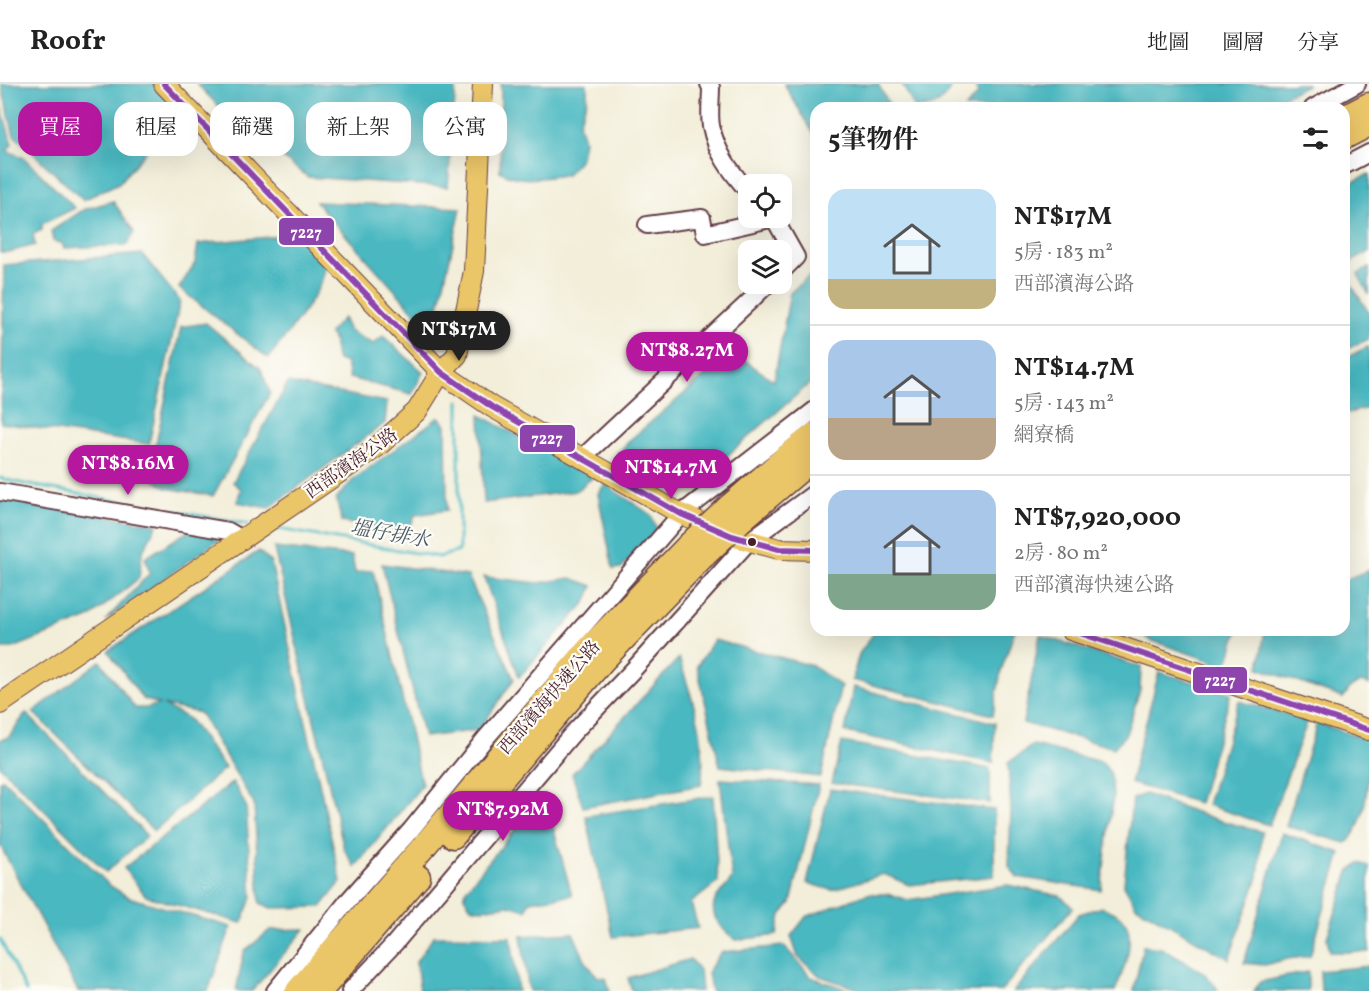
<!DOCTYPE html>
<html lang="zh-TW">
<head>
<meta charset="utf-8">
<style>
	:root { --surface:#fff; --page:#f6f6f6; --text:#222; --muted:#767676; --line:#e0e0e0; --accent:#b5179e }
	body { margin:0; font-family:Vollkorn,"Noto Serif TC",serif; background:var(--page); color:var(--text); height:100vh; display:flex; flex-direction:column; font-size:22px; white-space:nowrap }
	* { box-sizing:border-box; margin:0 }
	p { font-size:20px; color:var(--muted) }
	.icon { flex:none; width:33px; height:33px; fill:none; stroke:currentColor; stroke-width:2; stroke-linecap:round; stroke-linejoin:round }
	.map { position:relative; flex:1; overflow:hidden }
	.details { position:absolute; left:810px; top:18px; width:540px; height:534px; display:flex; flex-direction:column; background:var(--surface); border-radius:18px; box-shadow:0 6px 24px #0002 }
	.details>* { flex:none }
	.top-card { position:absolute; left:18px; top:18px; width:570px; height:54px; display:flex; gap:12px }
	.controls { position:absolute; left:738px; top:90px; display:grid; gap:12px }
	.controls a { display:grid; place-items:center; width:54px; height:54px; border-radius:12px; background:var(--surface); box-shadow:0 6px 24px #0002; font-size:30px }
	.price { position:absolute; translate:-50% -51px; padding:0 14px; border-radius:21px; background:var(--accent); color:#fff; font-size:20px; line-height:39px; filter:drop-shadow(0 2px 3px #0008) }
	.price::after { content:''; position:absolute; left:50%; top:36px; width:18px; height:14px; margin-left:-9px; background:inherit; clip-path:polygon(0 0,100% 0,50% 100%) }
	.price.selected { background:#222; color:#fff }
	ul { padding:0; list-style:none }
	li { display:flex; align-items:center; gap:18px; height:150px; padding:0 18px }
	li+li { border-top:2px solid var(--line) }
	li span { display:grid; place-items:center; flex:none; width:168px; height:120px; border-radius:18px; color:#555 }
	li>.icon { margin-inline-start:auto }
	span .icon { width:72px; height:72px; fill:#fffc; stroke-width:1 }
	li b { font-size:26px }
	h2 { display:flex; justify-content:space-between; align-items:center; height:72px; padding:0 18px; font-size:26px }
	.chip { padding:0 21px; border-radius:18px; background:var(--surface); box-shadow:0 6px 24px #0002; font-size:21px; line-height:54px }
	.chip.selected { background:var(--accent); color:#fff }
	header { display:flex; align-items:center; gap:36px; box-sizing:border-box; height:84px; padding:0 30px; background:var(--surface); border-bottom:2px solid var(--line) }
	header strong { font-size:28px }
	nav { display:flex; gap:33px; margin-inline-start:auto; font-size:21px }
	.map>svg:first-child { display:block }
</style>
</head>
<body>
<header>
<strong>Roofr</strong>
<nav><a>地圖</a><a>圖層</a><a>分享</a></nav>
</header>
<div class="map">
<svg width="1369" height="907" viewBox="0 0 1369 907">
	<rect width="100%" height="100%" fill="#fdfcf7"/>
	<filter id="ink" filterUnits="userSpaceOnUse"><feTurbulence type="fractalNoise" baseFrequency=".0167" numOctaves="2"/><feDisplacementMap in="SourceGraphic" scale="12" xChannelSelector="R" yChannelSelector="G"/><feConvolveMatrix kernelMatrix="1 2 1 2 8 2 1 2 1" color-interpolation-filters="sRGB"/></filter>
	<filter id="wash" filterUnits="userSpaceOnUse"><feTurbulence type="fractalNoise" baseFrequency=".008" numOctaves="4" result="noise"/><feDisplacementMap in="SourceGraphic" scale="24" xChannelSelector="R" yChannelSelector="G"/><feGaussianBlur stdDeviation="1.35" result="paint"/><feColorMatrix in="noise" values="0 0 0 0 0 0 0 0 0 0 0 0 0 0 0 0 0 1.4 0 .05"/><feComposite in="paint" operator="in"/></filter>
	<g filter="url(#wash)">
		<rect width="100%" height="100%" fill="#f3eed9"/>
		<path fill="#49b8c1" stroke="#4a6c76" stroke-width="1.5" d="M1 0H159L172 14 174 35 119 99 83 116 14 51Z
			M197 0H456L448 103 308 93 227 31Z
			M501 0H587V16L579 39 584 56 581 74 566 91C544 93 520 100 500 87Z
			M784 0H878L891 24H816V54Z
			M902 0H953C943 19 936 24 915 24Z
			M975 0H1308L1262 24H966L978 10Z
			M0 18 12 60 7 67 23 73 75 124 42 140V146L33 150 35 161 9 168H0Z
			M1369 90V168L1344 182V102Z
			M113 117 134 148 127 161 64 164 62 159 53 157 51 147 83 126Z
			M316 118 461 124 433 249Z
			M295 145C302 153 319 166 324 175 334 196 282 257 268 274L179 204 195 179 198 160 289 151Z
			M142 170 180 217 149 360 1 339 4 181Z
			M1369 184V211L1358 190Z
			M816 186V294L689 405 617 370 631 355 733 268 774 297 790 209Z
			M1344 198 1352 202 1369 229V255L1344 266Z
			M343 234 349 247 373 260 383 252 423 288 412 310 349 294 346 279 336 275 333 254 329 249Z
			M206 239 261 285 270 309 213 412 167 404 149 392 181 243Z
			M1367 263H1369V324L1344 330V275Z
			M288 299 387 318 385 339 269 424 237 418 241 405 233 398Z
			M480 331 593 393 576 407 484 419Z
			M439 333 446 341 447 426 415 431 408 449 342 438 336 415 354 395Z
			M605 400 651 431 658 448 621 484 613 485 598 410Z
			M0 415 157 440 142 469 139 494 89 534 13 564H0Z
			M190 446 220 455 105 537 150 489 145 474Z
			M274 464 352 472 355 489 373 486 422 701 355 783 344 765Z
			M259 467 271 479 341 798 321 823 271 824 260 819 254 720 200 629 163 621 189 635 225 684 154 747 33 628 100 577 135 624H147L159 620 143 615 108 567Z
			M382 480 468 492 514 595 479 646 424 653Z
			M1369 486V601L1361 598 1350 604 1343 614 1259 584 1265 546H1344V496Z
			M484 493 538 499 571 494 593 502 586 518 519 593Z
			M876 546H1015L1001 587 993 631 852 596 859 570Z
			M1136 546H1238L1230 573 1226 582 1150 556Z
			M1040 551 1141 583 1140 606 1126 650 1114 664 1023 639Z
			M714 556 813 582 841 602 821 693 720 682 697 582Z
			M679 574C693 619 708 653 701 701L583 723 572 690Z
			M1159 588 1231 609 1199 719 1130 699Z
			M853 603 995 639 993 679 845 648Z
			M1239 617 1308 636 1269 741 1207 721Z
			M26 629 147 752 106 788 0 682V656L9 653Z
			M1317 639 1369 656C1369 687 1369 739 1346 759L1286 742Z
			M842 658 990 685V719L832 699Z
			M1033 661 1102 678 1111 690 1113 713 1101 806 1017 793 1009 782 1011 725 1008 679Z
			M3 695 109 801 128 813 231 843 208 907H78L0 761V697Z
			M720 695 819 701 791 819 781 831 777 851 736 856C722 846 706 831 717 813 722 806 728 802 732 794Z
			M233 698 246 722 252 813 242 839 146 812 124 784Z
			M830 705 994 726V792L909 801 884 790 832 806 807 799Z
			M1145 710 1215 735 1262 748 1258 793 1229 875 1136 822 1124 801 1132 715Z
			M544 711 572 811 530 817 526 826 509 821 481 825 471 823 464 813 467 804Z
			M713 712 718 798 691 819 698 844 613 853 586 732Z
			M1282 749 1341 769 1310 872 1287 875 1265 881 1244 879Z
			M1359 779 1369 782V868H1330L1327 854 1349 788Z
			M1008 801 1060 812 1073 823 1001 907H864L820 892 798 873 791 852 806 833 867 810H887L908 816Z
			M1102 823C1109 826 1118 829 1123 835 1138 852 1123 888 1115 907H1014L1079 830Z
			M305 845 252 907H236L244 868 270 846Z
			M573 849 587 880 598 893 606 894 610 907H529L521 852Z
			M434 852 511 853 518 907H420L416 878Z
			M784 862 811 893 851 907H711L708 888 721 868Z
			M1143 862 1161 864 1203 888 1217 904 1218 907H1134Z
			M690 875 699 886 701 907H632L628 894Z
			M1369 882V907H1321L1320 887Z
			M1308 888V907H1254L1260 898Z"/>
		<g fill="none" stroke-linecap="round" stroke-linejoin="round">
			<path stroke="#49b8c1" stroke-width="3" d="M0 394 25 400 248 440
				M273 444 439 473 459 467V317
				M0 855 26 907"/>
		</g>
	</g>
	<g filter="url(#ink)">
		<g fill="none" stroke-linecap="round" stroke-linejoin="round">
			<defs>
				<path id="minor" d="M709 0 711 3C711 15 709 30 711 42 716 68 731 88 748 107
					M1313 24 1357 0
					M1344 82 1369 69
					M774 134 796 173 782 187
					M647 141 702 134 705 150 774 134
					M583 373 768 200
					M0 408 228 447 242 455
					M275 907 347 818 411 746 485 655 681 430 816 325
					M350 907 395 859 573 649 633 586 749 457 816 408"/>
				<path id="major" d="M164 0 441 288 492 323 681 430 732 452 779 465 816 466
					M1071 546 1369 646
					M0 620 377 363 417 327 441 288 457 271 474 187 483 0"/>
				<path id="highway" d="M1344 34 1369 21
					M1344 53 1369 40
					M729 423 784 375 816 350
					M742 435 816 372
					M453 752 602 577 701 474
					M298 907 425 761 589 565 688 462
					M320 907 418 793"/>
			</defs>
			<use href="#minor" stroke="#633e45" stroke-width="20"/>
			<use href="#major" stroke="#633e45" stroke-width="22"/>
			<use href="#highway" stroke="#633e45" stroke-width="27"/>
			<use href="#minor" stroke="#fff" stroke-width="16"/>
			<use href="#major" stroke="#ebc669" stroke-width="20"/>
			<use href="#highway" stroke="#ebc669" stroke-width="24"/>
			<defs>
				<path id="highway-bridge" d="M688 462 729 423
					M701 474 742 435"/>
			</defs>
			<use href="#highway-bridge" stroke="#633e45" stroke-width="27" stroke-linecap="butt"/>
			<use href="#highway-bridge" stroke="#ebc669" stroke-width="24"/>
			<defs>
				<path id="bus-1" d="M164 0 441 288 492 323 681 430 732 452 779 465 816 466
					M1071 546 1369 646"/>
			</defs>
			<use href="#bus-1" stroke="#fdfcf7" stroke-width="10"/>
			<use href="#bus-1" stroke="#8e44ad" stroke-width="6"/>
		</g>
	</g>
	<circle fill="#4a1f2b" stroke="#fdfcf7" stroke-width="2" cx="752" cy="458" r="5"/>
	<g text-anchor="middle" stroke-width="4.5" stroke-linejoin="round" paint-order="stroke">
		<g font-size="18" fill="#4a1f2b" stroke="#fdfcf7">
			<text transform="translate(351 379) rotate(-35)" y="6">西部濱海公路</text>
			<text transform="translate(549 613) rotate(-49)" y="6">西部濱海快速公路</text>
		</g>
		<g font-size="20" font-style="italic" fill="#4a5c67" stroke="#fdfcf7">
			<text transform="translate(390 449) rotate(10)" y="7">塭仔排水</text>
		</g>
	</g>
	<g stroke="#fdfcf7" stroke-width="2">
		<rect x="278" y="133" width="57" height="29" rx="6" fill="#8e44ad"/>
		<rect x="519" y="340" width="57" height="29" rx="6" fill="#8e44ad"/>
		<rect x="1192" y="582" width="56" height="28" rx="6" fill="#8e44ad"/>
	</g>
	<g font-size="16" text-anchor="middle" font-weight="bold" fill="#fff">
		<text x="306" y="154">7227</text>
		<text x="547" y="360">7227</text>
		<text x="1220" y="602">7227</text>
	</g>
</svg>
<div class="controls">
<a><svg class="icon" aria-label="locate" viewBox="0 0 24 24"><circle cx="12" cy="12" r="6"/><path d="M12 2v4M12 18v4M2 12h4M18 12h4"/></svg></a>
<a><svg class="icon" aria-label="layers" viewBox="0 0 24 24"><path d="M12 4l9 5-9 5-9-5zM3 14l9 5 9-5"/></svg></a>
</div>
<b class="price selected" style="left:459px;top:278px">NT$17M</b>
<b class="price" style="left:687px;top:299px">NT$8.27M</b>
<b class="price" style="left:128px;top:412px">NT$8.16M</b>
<b class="price" style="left:671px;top:416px">NT$14.7M</b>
<b class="price" style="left:503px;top:758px">NT$7.92M</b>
<div class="top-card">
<a class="chip selected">買屋</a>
<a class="chip">租屋</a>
<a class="chip">篩選</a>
<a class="chip">新上架</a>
<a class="chip">公寓</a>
</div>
<section class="details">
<h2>5筆物件<svg class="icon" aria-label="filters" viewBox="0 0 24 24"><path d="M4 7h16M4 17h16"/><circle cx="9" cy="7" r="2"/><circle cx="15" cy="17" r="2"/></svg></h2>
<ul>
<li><span style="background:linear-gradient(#bfe0f5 75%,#c2b280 0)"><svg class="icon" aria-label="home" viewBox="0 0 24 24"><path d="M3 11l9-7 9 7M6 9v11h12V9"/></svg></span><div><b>NT$17M</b><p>5房 · 183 m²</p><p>西部濱海公路</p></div></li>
<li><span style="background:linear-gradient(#a9c7e8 65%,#b9a48a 0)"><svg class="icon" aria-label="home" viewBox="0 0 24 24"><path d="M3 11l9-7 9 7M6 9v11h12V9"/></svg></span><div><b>NT$14.7M</b><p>5房 · 143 m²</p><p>網寮橋</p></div></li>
<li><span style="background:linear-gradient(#a9c7e8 70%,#7fa58c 0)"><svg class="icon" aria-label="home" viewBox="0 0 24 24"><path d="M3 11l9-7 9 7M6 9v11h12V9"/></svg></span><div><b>NT$7,920,000</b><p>2房 · 80 m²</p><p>西部濱海快速公路</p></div></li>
</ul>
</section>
</div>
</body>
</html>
